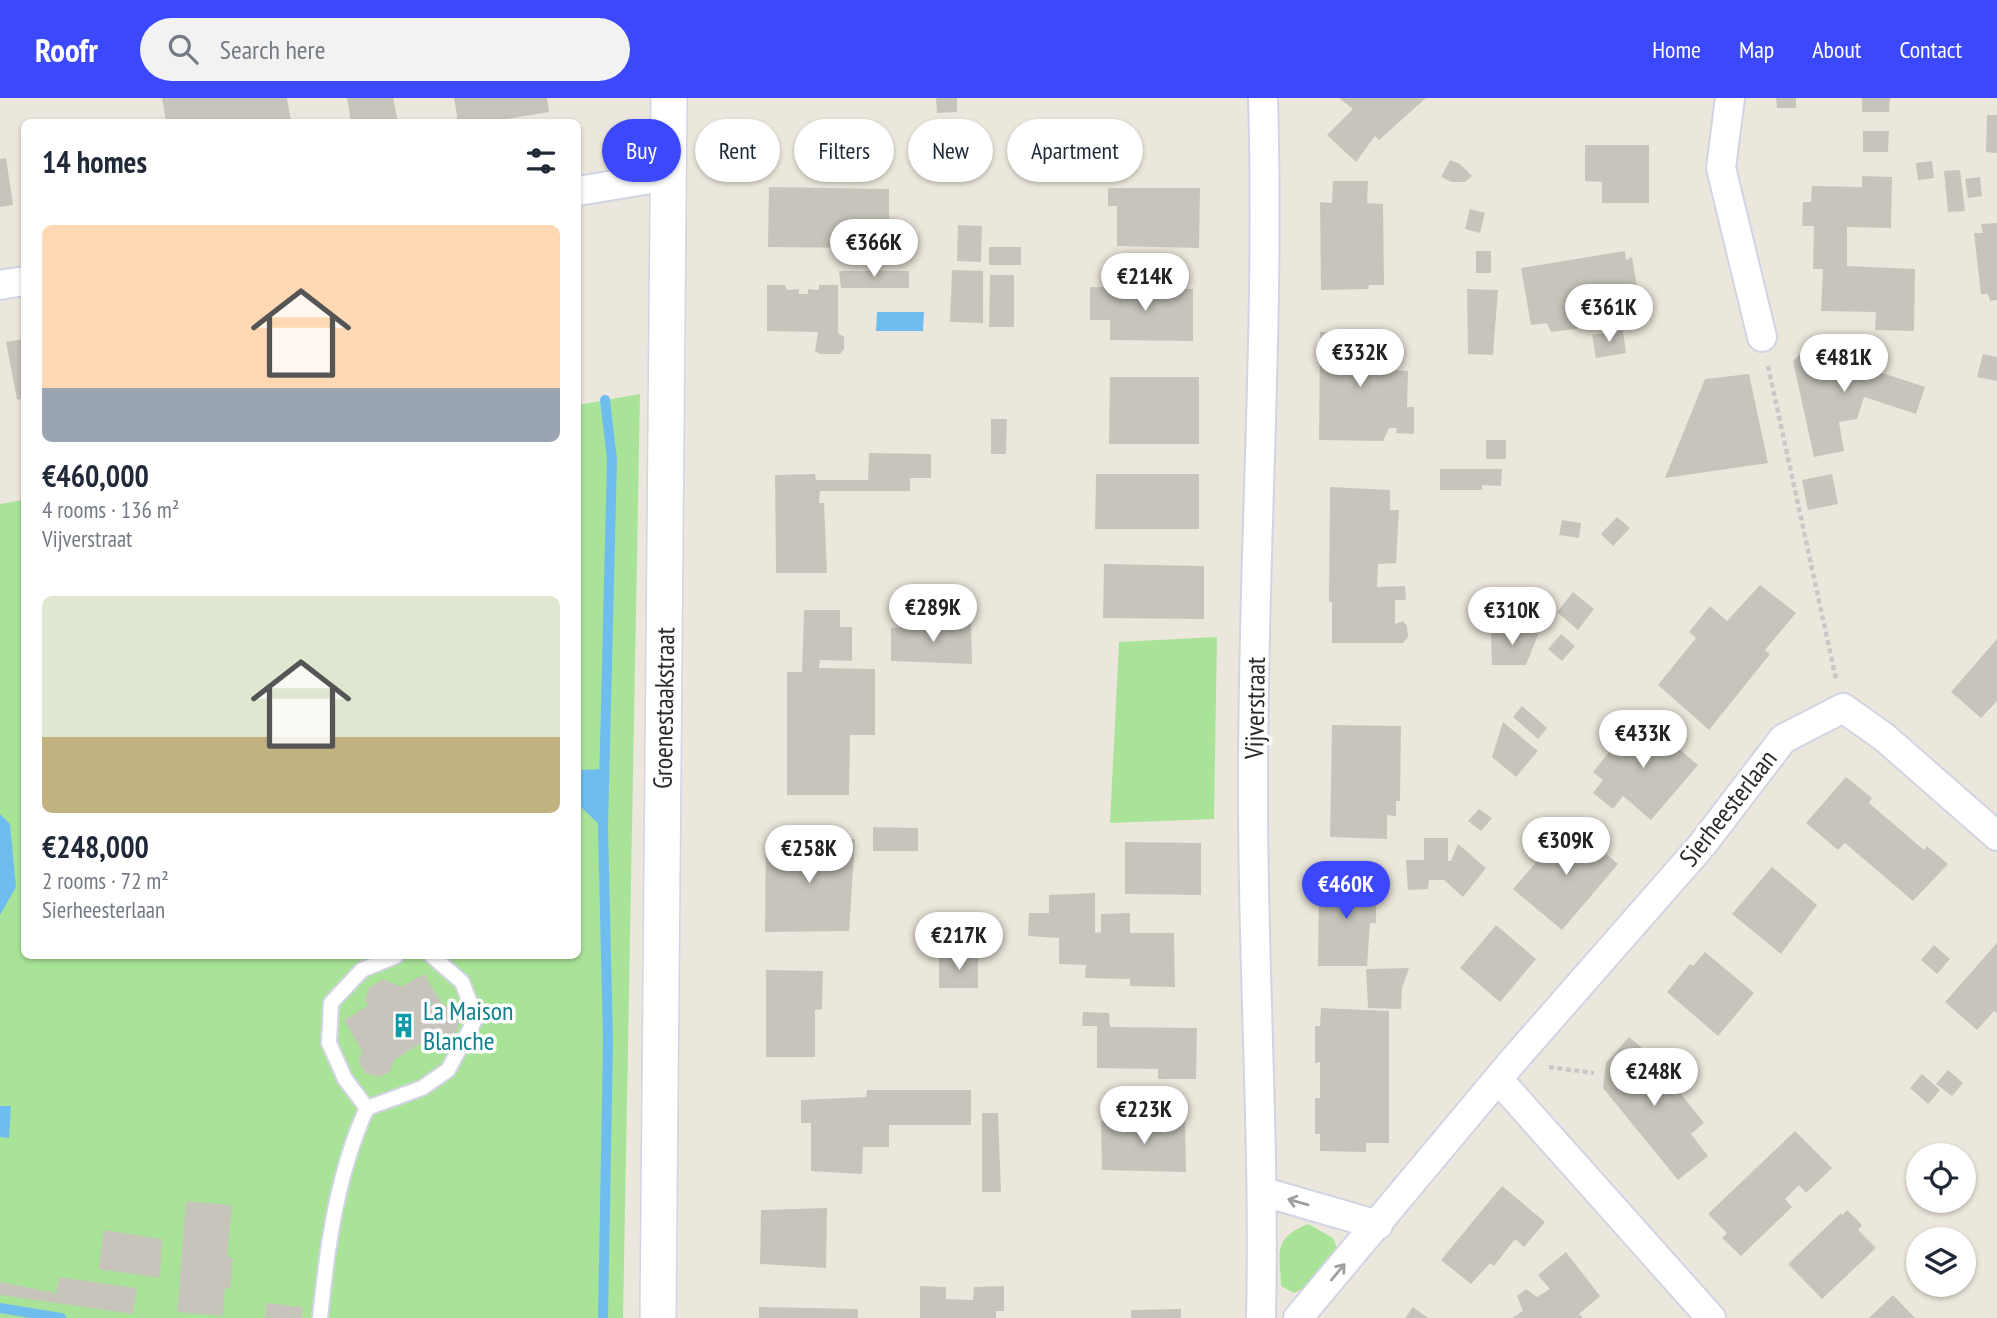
<!DOCTYPE html>
<html lang="en">
<head>
<meta charset="utf-8">
<style>
	:root { --surface:#fff; --page:#f2f2f3; --text:#1f2937; --muted:#747a83; --accent:#3b48fb }
	body { margin:0; font-family:"PT Sans Narrow",sans-serif; background:var(--page); color:var(--text); height:100vh; display:flex; flex-direction:column; font-size:26px; white-space:nowrap }
	* { box-sizing:border-box; margin:0 }
	p { font-size:23px; color:var(--muted) }
	.icon { flex:none; width:38px; height:38px; fill:none; stroke:currentColor; stroke-width:2; stroke-linecap:round; stroke-linejoin:round }
	.map { position:relative; flex:1; overflow:hidden }
	.details { position:absolute; left:21px; top:21px; width:560px; height:840px; display:flex; flex-direction:column; background:var(--surface); border-radius:10px; box-shadow:0 2px 5px #0004 }
	.details>* { flex:none }
	.top-card { position:absolute; left:602px; top:21px; width:665px; height:63px; display:flex; gap:14px }
	.tools { position:absolute; left:1906px; top:1045px; display:grid; gap:14px }
	.tools a { display:grid; place-items:center; width:70px; height:70px; border-radius:50%; background:var(--surface); box-shadow:0 2px 5px #0004; font-size:35px }
	.price { position:absolute; translate:-50% -60px; padding:0 16px; border-radius:24px; background:#fff; color:#222; font-size:23px; line-height:46px; filter:drop-shadow(0 2px 4px #0008) }
	.price::after { content:''; position:absolute; left:50%; top:42px; width:21px; height:16px; margin-left:-10px; background:inherit; clip-path:polygon(0 0,100% 0,50% 100%) }
	.price.current { background:var(--accent); color:#fff }
	ul { padding:0; list-style:none }
	li { display:grid; align-content:center; gap:14px; height:371px; padding:0 21px }
	li span { display:grid; place-items:center; height:217px; border-radius:10px; color:#555 }
	li>.icon { margin-inline-start:auto }
	span .icon { width:126px; height:126px; fill:#fffc; stroke-width:1 }
	li b { font-size:30px }
	h2 { display:flex; justify-content:space-between; align-items:center; height:84px; padding:0 21px; font-size:30px }
	.chip { padding:0 24px; border-radius:32px; background:var(--surface); box-shadow:0 2px 5px #0004; font-size:24px; line-height:63px }
	.chip.current { background:var(--accent); color:#fff }
	header { display:flex; align-items:center; gap:42px; box-sizing:border-box; height:98px; padding:0 35px; background:var(--accent); color:#fff }
	header strong { font-size:33px }
	nav { display:flex; gap:38px; margin-inline-start:auto; font-size:24px }
	.search { width:490px; height:63px; background:var(--page); display:flex; align-items:center; gap:18px; box-sizing:border-box; padding:0 24px; border-radius:38px; color:var(--muted); font-size:26px }
	.map>svg:first-child { display:block }
</style>
</head>
<body>
<header>
<strong>Roofr</strong>
<div class="search"><svg class="icon" aria-label="search" viewBox="0 0 24 24"><circle cx="10" cy="10" r="6"/><path d="M15 15l6 6"/></svg>Search here</div>
<nav><a>Home</a><a>Map</a><a>About</a><a>Contact</a></nav>
</header>
<div class="map">
<svg width="1997" height="1220" viewBox="0 0 1997 1220">
	<rect width="100%" height="100%" fill="#ece7dc"/>
	<path fill="#a9e398" d="M640 296 623 1220H0V406L24 402V858H578V307Z
		M1217 539 1214 721 1110 725 1119 544Z
		M1308 1126 1333 1140 1340 1157 1308 1188 1294 1195 1281 1188C1280 1153 1272 1141 1308 1126Z"/>
	<path fill="#6fbdef" d="M877 214H924L923 233H876Z
		M605 671 603 730 578 706V672Z
		M0 716 10 726 16 789 0 817Z
		M0 1008H11L9 1040 0 1039Z"/>
	<g fill="none" stroke-linecap="round" stroke-linejoin="round">
		<path stroke="#6fbdef" stroke-width="10" d="M0 1210 61 1220
			M603 1220 608 943 603 730 612 361 605 302"/>
	</g>
	<path fill="#c7c5bb" d="M162 0H287L291 24H166Z
		M347 0H393L398 24H351Z
		M454 0H547L549 14 506 21V24H458Z
		M936 0H957V14L937 15Z
		M1339 0H1426L1379 42 1375 38 1356 64 1327 37 1353 11Z
		M1776 0H1796V10H1777Z
		M1862 0H1890L1889 14H1862Z
		M1987 17H1997V55L1986 54Z
		M1863 33H1889L1888 54H1863Z
		M1585 47H1649V105H1602V84L1585 83Z
		M6 60 13 107 0 109V61Z
		M1450 62 1460 66 1472 78 1465 84H1452L1441 79Z
		M1932 63 1934 80 1918 82 1916 65Z
		M1960 72 1965 113 1948 114 1944 73Z
		M1862 78 1892 79 1891 130 1847 129V168L1915 171 1914 233 1875 232 1876 214 1821 213 1823 171H1813L1814 128H1802L1803 104H1811L1812 88 1862 89Z
		M1980 79 1982 98 1968 100 1965 81Z
		M1333 83H1368L1367 105 1383 106 1384 187H1369L1368 191 1321 192 1320 104 1332 105Z
		M769 89 889 91V128L872 127 871 150 768 149Z
		M1108 90H1200L1199 150 1117 148V108H1108Z
		M1470 111 1485 115 1480 135 1465 131Z
		M1997 125V202L1990 203 1988 196H1981L1974 135H1983L1981 126Z
		M958 127 982 128 981 164 957 163Z
		M989 149H1021V167H989Z
		M1476 153H1491V175H1476Z
		M1625 153 1626 162 1632 159 1639 201 1634 205V210L1601 215 1605 227 1551 234 1547 225 1531 227 1521 170Z
		M952 172 983 173V225L950 224Z
		M839 173H909V190H841Z
		M990 177H1014V229H989Z
		M767 187H785L787 192 799 191V196H808V191L819 192V187H838V235L844 239V251L840 256H820L815 253 818 234 767 233Z
		M1090 189 1193 191V243L1110 242V222H1090Z
		M1467 191 1498 192 1493 257 1468 256Z
		M1623 232 1626 255 1596 260 1592 237Z
		M1384 233V272L1408 273 1407 309H1414V336L1396 335 1397 330H1389L1383 343 1319 342 1320 234Z
		M24 241V300L17 302 6 244Z
		M1810 247 1853 260 1852 265 1925 289 1916 316 1864 299 1857 321 1839 324 1844 353 1814 359 1793 263Z
		M1983 256 1997 259V283L1977 279Z
		M1749 276 1768 365 1665 380 1705 281Z
		M1110 279H1199V346H1109Z
		M991 321H1007L1006 356H991Z
		M1486 342H1506V361H1486Z
		M869 355 931 356V380H910V393H820L819 405H824L827 475H776L775 377 815 376 816 382H868Z
		M1440 371H1502L1501 388 1482 387V392H1440Z
		M1096 376H1199V431H1095Z
		M1832 376 1838 406 1808 412 1802 382Z
		M1330 389 1390 392V412H1399L1396 465 1378 466 1377 489 1405 488 1406 502H1395V526L1403 523 1407 528 1408 539 1403 545H1332V504H1329Z
		M1617 419 1630 430 1613 448 1601 436Z
		M1562 422 1581 425 1579 440 1559 437Z
		M1104 466 1204 468V521L1103 520Z
		M1760 487 1796 515 1765 552 1770 556 1709 632 1658 587 1696 540 1689 534 1710 508 1727 523Z
		M1573 494 1594 511 1578 532 1557 514Z
		M1528 505H1549L1541 527H1529Z
		M804 512H840V529H852V563L820 562 819 570 875 571V637H850L849 697H787V574H802Z
		M971 525 972 566 891 563V530Z
		M1491 533 1539 534 1526 567H1492Z
		M1561 536 1575 548 1562 563 1548 551Z
		M1997 541V603L1981 620 1951 594Z
		M1522 608 1547 630 1538 641 1513 619Z
		M1639 617 1698 667 1651 722 1623 698 1613 711 1593 695 1603 682 1593 674Z
		M1503 624 1538 653 1516 679 1492 659Z
		M1332 627 1401 628 1400 703H1396V718L1387 717V741L1330 739Z
		M1846 679 1872 700 1869 705 1924 752 1927 748 1948 766 1913 803 1845 745 1838 752 1806 725Z
		M1479 711 1492 720 1481 733 1468 723Z
		M1570 725 1618 766 1562 832 1513 791Z
		M873 729 918 730V753H873Z
		M766 740 855 741 849 833 765 834Z
		M1424 740H1448V763H1451L1458 746 1486 770 1463 799 1444 782H1429L1428 791 1408 792 1406 762H1424Z
		M1125 744 1201 745V797L1125 796Z
		M1772 769 1817 807 1781 856 1732 816Z
		M1376 781V825H1370L1367 868H1318L1319 782Z
		M1095 795V835L1101 834V816L1130 815V835H1174L1175 889 1130 888V881L1085 880 1086 867 1059 866V840L1028 838 1029 815H1049V797Z
		M1496 827 1536 861 1500 904 1460 870Z
		M1997 845V915L1994 913 1977 932 1945 904Z
		M1934 847 1950 861 1937 876 1921 862Z
		M1705 854 1754 895 1718 938 1667 894 1690 866 1693 868Z
		M939 857H978V890H939Z
		M1409 870 1402 890 1401 911 1368 910 1366 871Z
		M766 872 823 873 822 911 815 912V959H766Z
		M424 876 443 907 453 910 460 921 456 935 444 941 434 937 394 962 391 973 380 979 365 975 359 965 362 953 344 922 368 908 365 902 369 890 383 881 401 889Z
		M1321 910 1389 913V1045H1366V1054L1320 1053V1036H1315V1000H1320V964L1315 965V928H1320Z
		M1083 914 1109 915 1110 929 1197 930 1196 981H1158V971L1097 970V928H1082Z
		M1629 939 1659 964 1645 980 1648 984 1651 982 1653 986 1665 976 1704 1025 1691 1036 1708 1058 1678 1082 1603 990 1606 965Z
		M1948 972 1963 985 1952 998 1936 986Z
		M1922 976 1940 992 1928 1006 1910 990Z
		M867 992H971V1027H889V1049H863L862 1076 811 1073V1025H801V1002L866 999Z
		M982 1015H998L1001 1094H982Z
		M1185 1022 1186 1074 1102 1072 1101 1023Z
		M1795 1033 1832 1070 1806 1095 1799 1087 1785 1101 1792 1109 1741 1158 1722 1140 1727 1135 1708 1116Z
		M1969 1062 1973 1076 1964 1079V1064Z
		M1502 1088 1545 1124 1524 1149 1515 1141 1494 1168 1490 1165 1471 1186 1441 1162Z
		M186 1103 232 1107 227 1159 233 1160 230 1191 225 1190 223 1218 177 1214Z
		M827 1110 826 1170 760 1166 761 1112Z
		M1847 1112 1862 1127 1858 1132 1876 1150 1822 1201 1788 1166 1841 1115 1843 1117Z
		M104 1132 162 1141 160 1180 98 1171Z
		M1566 1154 1600 1198 1579 1216 1583 1220H1512L1523 1213 1517 1198 1526 1191 1537 1199 1550 1191 1538 1177Z
		M59 1179 137 1190 133 1216 0 1197V1184L56 1195Z
		M920 1188 946 1189V1201L973 1202 974 1189 1004 1188V1213H996V1220H920Z
		M1893 1197 1915 1220H1869Z
		M266 1205 303 1209 302 1220H265Z
		M759 1209 858 1211V1220H759Z
		M1413 1209 1428 1220H1405Z
		M1181 1211V1220H1131V1212Z"/>
	<g fill="none" stroke-linecap="round" stroke-linejoin="round">
		<defs>
			<path id="service" d="M367 1010 345 981 329 945 331 905 362 872 396 858
				M320 1220C327 1150 337 1075 367 1010L422 990 448 972 476 920 462 884 432 858"/>
			<path id="minor" d="M1730 0 1721 70 1762 239
				M578 93 669 78
				M0 187 24 183
				M1498 981 1711 1220
				M1264 1094 1378 1127
				M1261 1220C1265 1046 1253 873 1253 699 1252 466 1270 233 1263 0
				M1298 1220 1512 964 1702 747 1783 641 1843 610 1884 639 1997 738"/>
			<path id="tertiary" d="M658 1220 669 0"/>
		</defs>
		<use href="#service" stroke="#d2d3e3" stroke-width="18"/>
		<use href="#minor" stroke="#d2d3e3" stroke-width="32"/>
		<use href="#tertiary" stroke="#d2d3e3" stroke-width="38"/>
		<path stroke="#c8c8c8" stroke-width="4.5" stroke-dasharray="5 3.5" stroke-linecap="butt" d="M1768 268 1836 581
			M1549 969 1594 975"/>
		<use href="#service" stroke="#fff" stroke-width="14"/>
		<use href="#minor" stroke="#fff" stroke-width="28"/>
		<use href="#tertiary" stroke="#fff" stroke-width="35"/>
	</g>
	<defs><path id="oneway-shaft" d="M-6 0H5M1.5-3L5.5 0L1.5 3" fill="none" stroke-width="1.6" stroke-linecap="round" stroke-linejoin="round" transform="scale(1.75)"/></defs>
	<g stroke="#9f9f9f">
		<use href="#oneway-shaft" transform="translate(1298 1104) rotate(-164)"/>
		<use href="#oneway-shaft" transform="translate(1338 1174) rotate(-50)"/>
	</g>
	<defs>
		<symbol id="building-bare" viewBox="-9 -9 18 18"><path d="M-4-6H4V6H1V3H-1V6H-4ZM-2.5-4.3h1.7v1.8h-1.7ZM.8-4.3h1.7v1.8H.8ZM-2.5-1h1.7V.8h-1.7ZM.8-1h1.7V.8H.8Z" fill="#0f9aa8" stroke="#fff" stroke-width="2.5" paint-order="stroke"/></symbol>
	</defs>
	<g fill-rule="evenodd">
		<use href="#building-bare" x="386" y="910" width="35" height="35"/>
	</g>
	<g text-anchor="middle" stroke-width="7" stroke-linejoin="round" paint-order="stroke">
		<g font-size="26" fill="#2a2a2a" stroke="#fff">
			<text transform="translate(664 610) rotate(-89)" y="9">Groenestaakstraat</text>
			<text transform="translate(1255 610) rotate(-89)" y="9">Vijverstraat</text>
			<text transform="translate(1728 710) rotate(-52)" y="9">Sierheesterlaan</text>
		</g>
		<g font-size="26" fill="#0d838f" stroke="#fff" text-anchor="start">
			<text x="423" y="922">La Maison<tspan x="423" dy="30">Blanche</tspan></text>
		</g>
	</g>
</svg>
<div class="tools">
<a><svg class="icon" aria-label="locate" viewBox="0 0 24 24"><circle cx="12" cy="12" r="6"/><path d="M12 2v4M12 18v4M2 12h4M18 12h4"/></svg></a>
<a><svg class="icon" aria-label="layers" viewBox="0 0 24 24"><path d="M12 4l9 5-9 5-9-5zM3 14l9 5 9-5"/></svg></a>
</div>
<b class="price" style="left:874px;top:181px">€366K</b>
<b class="price" style="left:1145px;top:215px">€214K</b>
<b class="price" style="left:1609px;top:246px">€361K</b>
<b class="price" style="left:1360px;top:291px">€332K</b>
<b class="price" style="left:1844px;top:296px">€481K</b>
<b class="price" style="left:933px;top:546px">€289K</b>
<b class="price" style="left:1512px;top:549px">€310K</b>
<b class="price" style="left:1643px;top:672px">€433K</b>
<b class="price" style="left:1566px;top:779px">€309K</b>
<b class="price" style="left:809px;top:787px">€258K</b>
<b class="price current" style="left:1346px;top:823px">€460K</b>
<b class="price" style="left:959px;top:874px">€217K</b>
<b class="price" style="left:1654px;top:1010px">€248K</b>
<b class="price" style="left:1144px;top:1048px">€223K</b>
<div class="top-card">
<a class="chip current">Buy</a>
<a class="chip">Rent</a>
<a class="chip">Filters</a>
<a class="chip">New</a>
<a class="chip">Apartment</a>
</div>
<section class="details">
<h2>14 homes<svg class="icon" aria-label="filters" viewBox="0 0 24 24"><path d="M4 7h16M4 17h16"/><circle cx="9" cy="7" r="2"/><circle cx="15" cy="17" r="2"/></svg></h2>
<ul>
<li><span style="background:linear-gradient(#ffd9b3 75%,#9aa5b1 0)"><svg class="icon" aria-label="home" viewBox="0 0 24 24"><path d="M3 11l9-7 9 7M6 9v11h12V9"/></svg></span><div><b>€460,000</b><p>4 rooms · 136 m²</p><p>Vijverstraat</p></div></li>
<li><span style="background:linear-gradient(#dfe7d0 65%,#c2b280 0)"><svg class="icon" aria-label="home" viewBox="0 0 24 24"><path d="M3 11l9-7 9 7M6 9v11h12V9"/></svg></span><div><b>€248,000</b><p>2 rooms · 72 m²</p><p>Sierheesterlaan</p></div></li>
</ul>
</section>
</div>
</body>
</html>
